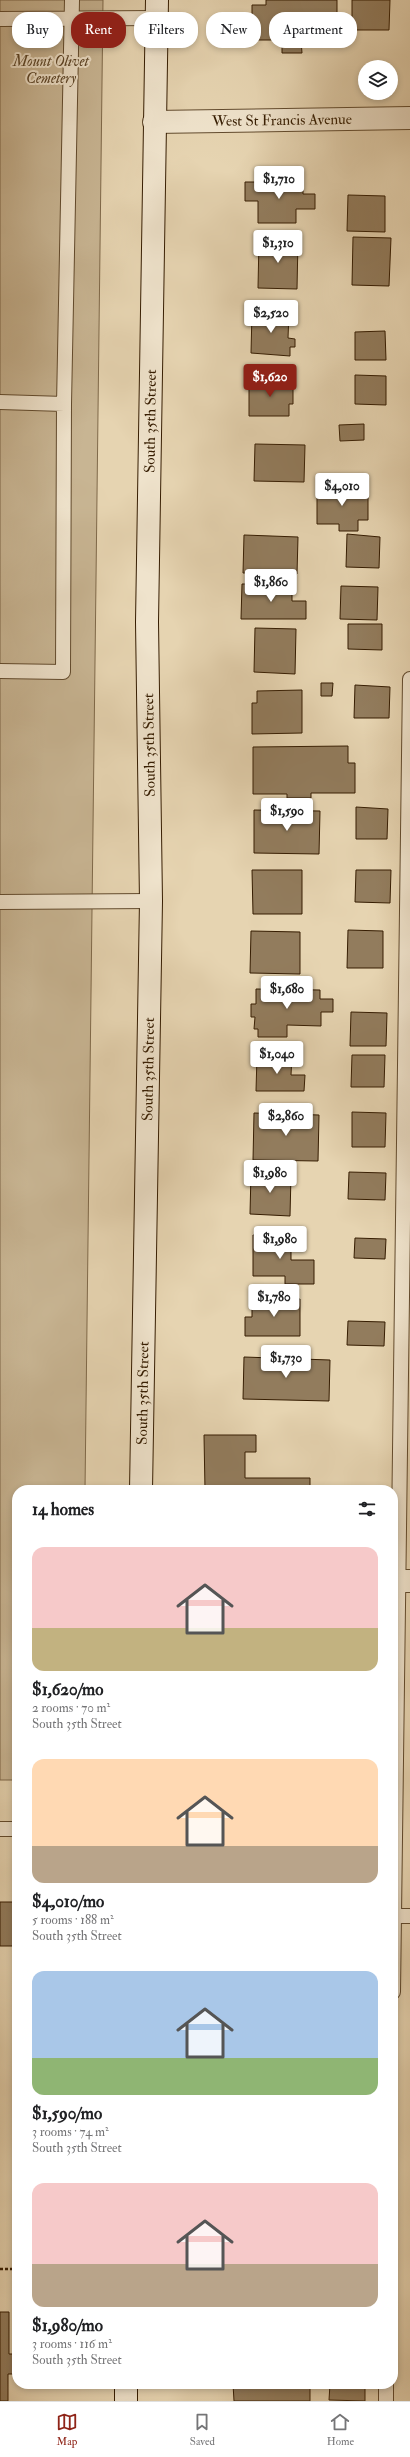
<!DOCTYPE html>
<html lang="en">
<head>
<meta charset="utf-8">
<style>
	:root { --surface:#fff; --page:#f2f2f2; --text:#202124; --muted:#757577; --line:#e0e0e0; --accent:#8f2418 }
	body { margin:0; font-family:"IM FELL Double Pica",serif; background:var(--page); color:var(--text); height:100vh; display:flex; flex-direction:column; font-size:15px; white-space:nowrap }
	* { box-sizing:border-box; margin:0 }
	p { font-size:13px; color:var(--muted) }
	.icon { flex:none; width:22px; height:22px; fill:none; stroke:currentColor; stroke-width:2; stroke-linecap:round; stroke-linejoin:round }
	.map { position:relative; flex:1; overflow:hidden }
	.side { position:absolute; left:12px; top:1485px; width:386px; height:904px; display:flex; flex-direction:column; background:var(--surface); border-radius:16px; box-shadow:0 2px 6px #0003 }
	.side>* { flex:none }
	.guide { position:absolute; left:12px; top:12px; width:386px; height:36px; display:flex; gap:8px }
	.buttons { position:absolute; left:358px; top:60px; display:grid; gap:8px }
	.buttons a { display:grid; place-items:center; width:40px; height:40px; border-radius:50%; background:var(--surface); box-shadow:0 2px 6px #0003; font-size:20px }
	.price { position:absolute; translate:-50% -34px; padding:0 9px; border-radius:4px; background:#fff; color:#222; font-size:13px; line-height:26px; filter:drop-shadow(0 1px 2px #0008) }
	.price::after { content:''; position:absolute; left:50%; top:24px; width:12px; height:9px; margin-left:-6px; background:inherit; clip-path:polygon(0 0,100% 0,50% 100%) }
	.price.active { background:var(--accent); color:#fff }
	ul { padding:0; list-style:none }
	li { display:grid; align-content:center; gap:8px; height:212px; padding:0 20px }
	li span { display:grid; place-items:center; height:124px; border-radius:12px; color:#555 }
	li>.icon { margin-inline-start:auto }
	span .icon { width:72px; height:72px; fill:#fffc; stroke-width:1 }
	li b { font-size:17px }
	h2 { display:flex; justify-content:space-between; align-items:center; height:48px; padding:0 20px; font-size:17px }
	.chip { padding:0 14px; border-radius:16px; background:var(--surface); box-shadow:0 2px 6px #0003; font-size:14px; line-height:36px }
	.chip.active { background:var(--accent); color:#fff }
	.menu { display:flex; justify-content:space-around; align-items:center; height:56px; border-top:1px solid var(--line); background:var(--surface); font-size:11px; color:var(--muted) }
	.menu a { display:grid; justify-items:center; gap:2px }
	.menu .active { color:var(--accent) }
	.map>svg:first-child { display:block }
</style>
</head>
<body>
<div class="map">
<svg width="410" height="2401" viewBox="0 0 410 2401">
	<rect width="100%" height="100%" fill="#e6d4b1"/>
	<filter id="stains"><feTurbulence type="fractalNoise" baseFrequency=".005" numOctaves="4"/><feColorMatrix values="0 0 0 0 .2 0 0 0 0 .09 0 0 0 0 .02 0 0 0 .5 -.17"/></filter>
	<radialGradient id="worn" r=".72"><stop offset=".6" stop-color="#630" stop-opacity="0"/><stop offset="1" stop-color="#630" stop-opacity=".3"/></radialGradient>
	<path fill="#c8b593" stroke="#7f694a" d="M0 0H103L85 1490H17V1780H0Z"/>
	<path fill="#927c5d" stroke="#361d02" d="M266 0H337V40H301L302 53H282V40H252V5H266Z
		M352 0H390L389 30H352Z
		M295 172H303V194H315V209H296V223H258V201H245V182H295Z
		M348 195 385 196V232L347 231Z
		M353 237 391 238 389 286 352 285Z
		M259 240H298L297 289 258 288Z
		M252 312H289L288 338 295 339V347H290V356L251 353Z
		M385 331 386 360H355V332Z
		M355 375 386 376V405L355 404Z
		M249 380H293V404H289V416H249Z
		M364 424V440L340 441 339 425Z
		M255 444 305 445 304 482 254 481Z
		M317 487H357V493H368V520H358V531H339V524H317Z
		M347 534 380 537 379 568 346 567Z
		M244 535 298 537 297 574 243 573Z
		M242 584H292V601H306V619H241Z
		M341 586 378 587 377 620 340 619Z
		M348 624H382V650L348 649Z
		M255 628 296 629 295 674 254 672Z
		M321 683H333L332 696H321Z
		M355 685 390 687 389 718H354Z
		M302 690V733L252 734V703H257V691Z
		M348 746V763H355V793H311V798H287V794H253V747Z
		M356 807 388 809 387 839H356Z
		M254 810 320 811 319 854 254 853Z
		M252 870H302V914H253Z
		M356 870H391L390 903 355 902Z
		M348 930 383 931V968H347Z
		M251 931 300 932V974L250 973Z
		M256 989 320 990V999H333V1012H321V1026L287 1025V1037H258V1029H254L255 1017H251V1004H256Z
		M351 1012 387 1013 386 1046H350Z
		M352 1055H385L384 1087H351Z
		M257 1056H292L291 1075H305L304 1091H256Z
		M352 1112 386 1113 385 1147H352Z
		M254 1113 319 1115 318 1161 253 1160Z
		M349 1172 386 1173 385 1200 348 1199Z
		M251 1173 291 1175 290 1216 250 1214Z
		M253 1235H291V1260H314V1284H285V1276H253Z
		M355 1238 386 1239 385 1259 354 1258Z
		M252 1299H300V1336H245V1317H252Z
		M348 1321 385 1322 384 1346 347 1345Z
		M244 1357 330 1360 329 1401 243 1399Z
		M204 1435H256V1452H245V1478H310V1490H205Z
		M0 1902H17V1946H0Z
		M0 2312H9V2354H14V2374H8V2401H0Z
		M233 2384H310V2401H234Z
		M330 2384H365V2401L329 2400Z"/>
	<g fill="none" stroke-linecap="round" stroke-linejoin="round">
		<defs>
			<path id="lane" d="M0 19 156 18
				M0 402 64 404
				M0 671 63 672 64 404 72 0
				M0 902 151 901
				M0 1829H17
				M394 1916H410
				M393 1992 410 679
				M386 2401V2384"/>
			<g id="street">
				<path id="s1" d="M154 122 410 118"/>
				<path d="M393 1581H410"/>
			</g>
			<g id="secondary">
				<path id="s2" d="M141 1490 151 901 147 622 157 0"/>
				<path d="M126 2401V2384"/>
			</g>
		</defs>
		<use href="#lane" stroke="#624b2e" stroke-width="16"/>
		<use href="#street" stroke="#624b2e" stroke-width="24"/>
		<use href="#secondary" stroke="#361d02" stroke-width="24"/>
		<path stroke="#361d02" stroke-width="2.5" stroke-dasharray="3 2" stroke-linecap="butt" d="M0 2269H17"/>
		<use href="#lane" stroke="#efe3cc" stroke-width="14"/>
		<use href="#street" stroke="#efe3cc" stroke-width="22"/>
		<use href="#secondary" stroke="#efe3cc" stroke-width="22"/>
	</g>
	<g text-anchor="middle" stroke-width="4" stroke-linejoin="round" paint-order="stroke">
		<g font-size="15" font-style="italic" fill="#5a4326" stroke="#efe3cc">
			<text x="51" y="66">Mount Olivet<tspan x="51" dy="17">Cemetery</tspan></text>
		</g>
		<g font-size="15" fill="#361d02" stroke="#efe3cc">
			<text dy="5" stroke="none"><textPath href="#s1" startOffset="128">West St Francis Avenue</textPath></text>
			<text dy="5" stroke="none"><textPath href="#s2" startOffset="1069">South 35th Street</textPath></text>
			<text transform="translate(149 745) rotate(-91)" y="5">South 35th Street</text>
			<text dy="5" stroke="none"><textPath href="#s2" startOffset="421">South 35th Street</textPath></text>
			<text dy="5" stroke="none"><textPath href="#s2" startOffset="97">South 35th Street</textPath></text>
		</g>
	</g>
	<rect width="100%" height="100%" filter="url(#stains)"/>
	<rect width="100%" height="100%" fill="url(#worn)"/>
</svg>
<div class="buttons">
<a><svg class="icon" aria-label="layers" viewBox="0 0 24 24"><path d="M12 4l9 5-9 5-9-5zM3 14l9 5 9-5"/></svg></a>
</div>
<b class="price" style="left:279px;top:200px">$1,710</b>
<b class="price" style="left:278px;top:264px">$1,310</b>
<b class="price" style="left:271px;top:334px">$2,520</b>
<b class="price active" style="left:270px;top:398px">$1,620</b>
<b class="price" style="left:342px;top:507px">$4,010</b>
<b class="price" style="left:271px;top:603px">$1,860</b>
<b class="price" style="left:287px;top:832px">$1,590</b>
<b class="price" style="left:287px;top:1010px">$1,680</b>
<b class="price" style="left:277px;top:1075px">$1,040</b>
<b class="price" style="left:286px;top:1137px">$2,860</b>
<b class="price" style="left:270px;top:1194px">$1,980</b>
<b class="price" style="left:280px;top:1260px">$1,980</b>
<b class="price" style="left:274px;top:1318px">$1,780</b>
<b class="price" style="left:286px;top:1379px">$1,730</b>
<div class="guide">
<a class="chip">Buy</a>
<a class="chip active">Rent</a>
<a class="chip">Filters</a>
<a class="chip">New</a>
<a class="chip">Apartment</a>
</div>
<section class="side">
<h2>14 homes<svg class="icon" aria-label="filters" viewBox="0 0 24 24"><path d="M4 7h16M4 17h16"/><circle cx="9" cy="7" r="2"/><circle cx="15" cy="17" r="2"/></svg></h2>
<ul>
<li><span style="background:linear-gradient(#f6c9c9 65%,#c2b280 0)"><svg class="icon" aria-label="home" viewBox="0 0 24 24"><path d="M3 11l9-7 9 7M6 9v11h12V9"/></svg></span><div><b>$1,620/mo</b><p>2 rooms · 70 m²</p><p>South 35th Street</p></div></li>
<li><span style="background:linear-gradient(#ffd9b3 70%,#b9a48a 0)"><svg class="icon" aria-label="home" viewBox="0 0 24 24"><path d="M3 11l9-7 9 7M6 9v11h12V9"/></svg></span><div><b>$4,010/mo</b><p>5 rooms · 188 m²</p><p>South 35th Street</p></div></li>
<li><span style="background:linear-gradient(#a9c7e8 70%,#8fb573 0)"><svg class="icon" aria-label="home" viewBox="0 0 24 24"><path d="M3 11l9-7 9 7M6 9v11h12V9"/></svg></span><div><b>$1,590/mo</b><p>3 rooms · 74 m²</p><p>South 35th Street</p></div></li>
<li><span style="background:linear-gradient(#f6c9c9 65%,#b9a48a 0)"><svg class="icon" aria-label="home" viewBox="0 0 24 24"><path d="M3 11l9-7 9 7M6 9v11h12V9"/></svg></span><div><b>$1,980/mo</b><p>3 rooms · 116 m²</p><p>South 35th Street</p></div></li>
</ul>
</section>
</div>
<nav class="menu">
<a class="active"><svg class="icon" aria-label="map" viewBox="0 0 24 24"><path d="M3 6l6-2 6 2 6-2v14l-6 2-6-2-6 2zM9 4v14M15 6v14"/></svg>Map</a>
<a><svg class="icon" aria-label="saved" viewBox="0 0 24 24"><path d="M7 4h10v16l-5-4-5 4z"/></svg>Saved</a>
<a><svg class="icon" aria-label="home" viewBox="0 0 24 24"><path d="M3 11l9-7 9 7M6 9v11h12V9"/></svg>Home</a>
</nav>
</body>
</html>
